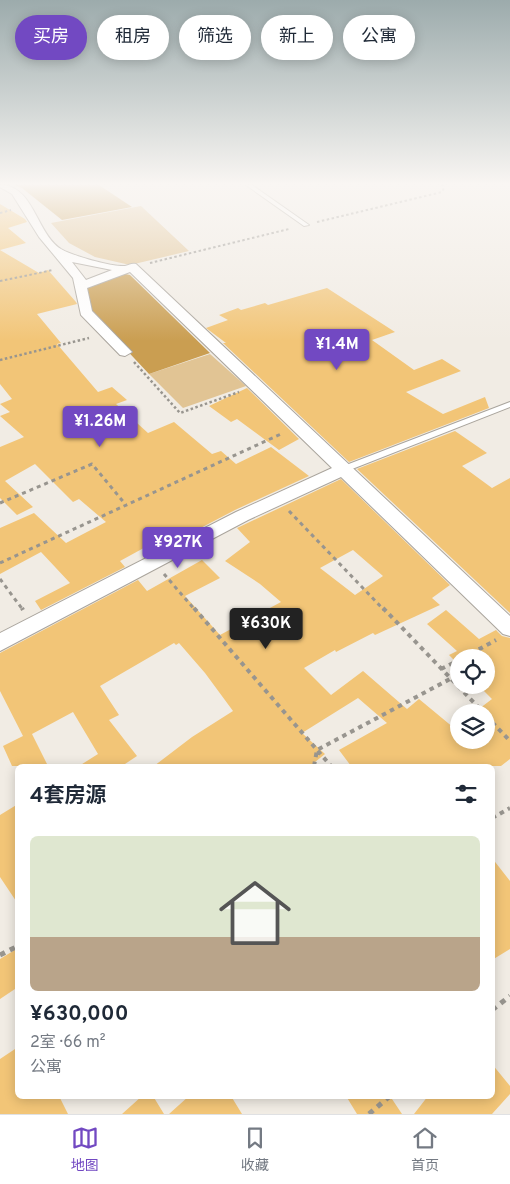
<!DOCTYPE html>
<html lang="zh">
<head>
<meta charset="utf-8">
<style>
	:root { --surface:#fff; --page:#f6f6f7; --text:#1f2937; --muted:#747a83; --line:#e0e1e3; --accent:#7249c2 }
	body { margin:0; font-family:Overpass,"Noto Sans SC",sans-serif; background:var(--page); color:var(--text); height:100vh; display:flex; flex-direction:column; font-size:19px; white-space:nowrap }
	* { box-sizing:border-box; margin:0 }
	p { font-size:16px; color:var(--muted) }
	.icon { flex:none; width:28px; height:28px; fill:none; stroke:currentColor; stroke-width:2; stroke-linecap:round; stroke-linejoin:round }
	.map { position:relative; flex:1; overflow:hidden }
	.drawer { position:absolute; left:15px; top:764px; width:480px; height:335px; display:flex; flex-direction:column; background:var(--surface); border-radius:8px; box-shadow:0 2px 12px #0003 }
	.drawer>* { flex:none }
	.guide { position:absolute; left:15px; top:15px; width:480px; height:45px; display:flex; gap:10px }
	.fabs { position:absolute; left:450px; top:649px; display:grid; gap:10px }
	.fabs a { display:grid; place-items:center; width:45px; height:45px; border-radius:50%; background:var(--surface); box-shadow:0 2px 12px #0003; font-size:25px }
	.price { position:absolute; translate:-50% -42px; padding:0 11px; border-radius:5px; background:var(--accent); color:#fff; font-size:16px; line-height:32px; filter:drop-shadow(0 1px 2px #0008) }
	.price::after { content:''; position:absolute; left:50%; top:30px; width:15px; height:11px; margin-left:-8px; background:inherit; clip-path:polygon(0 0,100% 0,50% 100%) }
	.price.selected { background:#222; color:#fff }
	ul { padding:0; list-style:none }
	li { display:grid; align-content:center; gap:10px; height:265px; padding:0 15px }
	li span { display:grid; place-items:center; height:155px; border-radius:8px; color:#555 }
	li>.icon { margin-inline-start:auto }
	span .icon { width:90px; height:90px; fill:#fffc; stroke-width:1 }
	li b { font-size:21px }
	h2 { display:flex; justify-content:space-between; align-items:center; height:60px; padding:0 15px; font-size:21px }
	.tag { padding:0 18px; border-radius:22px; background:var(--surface); box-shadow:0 2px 12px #0003; font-size:18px; line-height:45px }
	.tag.selected { background:var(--accent); color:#fff }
	.tabs { display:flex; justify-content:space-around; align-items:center; height:70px; border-top:1px solid var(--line); background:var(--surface); font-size:14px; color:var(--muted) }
	.tabs a { display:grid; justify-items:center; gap:2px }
	.tabs .selected { color:var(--accent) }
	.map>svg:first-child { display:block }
</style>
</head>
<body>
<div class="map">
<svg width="510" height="1114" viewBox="0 0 510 1114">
	<rect width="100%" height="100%" fill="#f1ece4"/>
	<path fill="#e1c494" d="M141 206 189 251 130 265 95 257 69 243 51 223Z
		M210 354 246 386 183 408 149 374Z"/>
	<path fill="#ca9e51" d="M14 185H99L132 207 62 220 22 188Z
		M121 273 130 275 210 353 149 374 90 311 86 287Z"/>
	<path fill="#f2c577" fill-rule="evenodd" d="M0 204 25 219 27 222 8 228 26 243 0 250 39 273 48 270 76 302 77 304 37 314 61 343 57 344 98 392 112 387 127 400 116 404 148 433 174 422 212 454 221 451 236 464 271 447 309 476 235 510 168 545 162 538 120 561 125 567 41 610 35 601 70 583 41 552 0 574V528L34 513 66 543 106 522 79 499 73 502 35 464 5 481 33 507 17 515 0 498V447L24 437 0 416 10 412 0 404 12 399 0 384Z
		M327 288 395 332 372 340 414 370 442 359 461 371 406 392 443 414 485 397 489 408 349 462 223 343H226L206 328 228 320 219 315 238 308 241 310 265 303 268 305Z
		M247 388 299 439 279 450 237 419 231 422 209 406Z
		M455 431 487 453 462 466 492 488 510 478V613L357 469Z
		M341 479 450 585 432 598 440 605 375 635 373 633 336 652 335 650 304 668 331 695 363 671 407 709 419 699 454 728 459 725V740H486V712H475L492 699 478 685H486V658H459V665L449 655 457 651 427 624 446 610 479 639 496 630 502 636 510 638V759L501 766H351L339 750 387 723 358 698 302 733 325 754 310 766H154L192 737 233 711 205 673 179 643 176 645 174 643 100 686 119 715 109 720 137 756 122 766H79L98 754 73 712 32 734 48 766H12L3 746 23 736 0 691V653L138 580 147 591 202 560 220 578 185 596 220 635 281 602 260 584 225 561 250 542 237 528ZM353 550 383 576 355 595 320 568Z
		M18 804V904L0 877V815Z
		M492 858 510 881V949L492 960Z
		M18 948V987L0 999V959Z
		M18 1047V1096H59L68 1114H0V1059Z
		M492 1064 510 1086V1094L492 1114H414L428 1096H492Z
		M142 1096H153L164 1114H122Z
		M189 1096H231L242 1114H169Z
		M346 1096H390L402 1114H357Z"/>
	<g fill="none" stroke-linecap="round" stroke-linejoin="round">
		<defs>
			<path id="service" d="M246 185H252L309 225 304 226Z
				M510 402V407L347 471H341L340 469 341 467Z"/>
			<path id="minor" d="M0 185C34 185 36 233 61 249 73 256 112 267 125 266 130 265 131 263 136 264L510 616V636L503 634 341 477 248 520 0 651V633L236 512 332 468 130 272 87 288 92 311 132 352 125 356 120 355 81 315 73 278 39 237 12 194 0 187ZM72 262 112 270 86 280Z"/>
		</defs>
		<use href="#service" stroke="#aaa59d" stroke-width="2"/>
		<use href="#minor" stroke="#aaa59d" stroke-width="2"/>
		<path stroke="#98958f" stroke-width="2" stroke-dasharray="2.5 2.5" stroke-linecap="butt" d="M0 213 11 210
			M317 222 442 192 444 188 442 185
			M150 263 289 229
			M0 281 53 270"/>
		<path stroke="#98958f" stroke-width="2.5" stroke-dasharray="2.5 2.5" stroke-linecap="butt" d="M0 360 89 338
			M134 362 180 413 239 392"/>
		<path stroke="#98958f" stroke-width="3" stroke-dasharray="4 4" stroke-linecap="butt" d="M0 503 92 464 126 505
			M289 511 384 610
			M0 563 281 434
			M164 574 195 610
			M0 579 23 610"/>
		<path stroke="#98958f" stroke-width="4" stroke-dasharray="4.5 4.5" stroke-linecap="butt" d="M22 608 23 610
			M194 608 331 766
			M383 608 483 712
			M463 658 496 640
			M441 669 459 660
			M486 716 510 741
			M314 766 317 750 450 679
			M492 818 510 808"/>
		<path stroke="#98958f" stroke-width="5" stroke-dasharray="5.5 5.5" stroke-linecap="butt" d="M0 955 18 946
			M492 1010 510 996
			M369 1114 390 1096"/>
		<use href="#service" fill="#fff" fill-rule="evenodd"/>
		<use href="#minor" fill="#fff" fill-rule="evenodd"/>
	</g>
	<linearGradient id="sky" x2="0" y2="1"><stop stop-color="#9cabac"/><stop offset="0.54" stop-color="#f9f6f3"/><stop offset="1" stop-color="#f9f6f3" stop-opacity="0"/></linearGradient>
	<rect width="510" height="341" fill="url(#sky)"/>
</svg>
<div class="fabs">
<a><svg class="icon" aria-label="locate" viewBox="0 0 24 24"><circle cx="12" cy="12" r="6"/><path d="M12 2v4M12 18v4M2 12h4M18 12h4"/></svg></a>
<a><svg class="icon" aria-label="layers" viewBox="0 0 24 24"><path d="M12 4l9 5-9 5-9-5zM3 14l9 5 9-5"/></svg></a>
</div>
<b class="price" style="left:337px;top:371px">¥1.4M</b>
<b class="price" style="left:100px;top:448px">¥1.26M</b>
<b class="price" style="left:178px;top:569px">¥927K</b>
<b class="price selected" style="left:266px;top:650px">¥630K</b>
<div class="guide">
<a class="tag selected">买房</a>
<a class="tag">租房</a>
<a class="tag">筛选</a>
<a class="tag">新上</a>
<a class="tag">公寓</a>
</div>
<section class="drawer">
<h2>4套房源<svg class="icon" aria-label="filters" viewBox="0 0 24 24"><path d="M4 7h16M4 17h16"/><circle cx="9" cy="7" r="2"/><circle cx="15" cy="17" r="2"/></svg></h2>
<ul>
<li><span style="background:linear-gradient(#dfe7d0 65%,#b9a48a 0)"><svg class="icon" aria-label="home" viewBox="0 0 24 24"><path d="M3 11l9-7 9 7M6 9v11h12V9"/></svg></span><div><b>¥630,000</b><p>2室 · 66 m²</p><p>公寓</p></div></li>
</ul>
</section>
</div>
<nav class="tabs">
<a class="selected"><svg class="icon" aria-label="map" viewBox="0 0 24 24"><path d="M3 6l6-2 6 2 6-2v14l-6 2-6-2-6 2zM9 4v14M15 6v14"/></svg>地图</a>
<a><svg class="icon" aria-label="saved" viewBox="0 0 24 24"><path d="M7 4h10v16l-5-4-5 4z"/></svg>收藏</a>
<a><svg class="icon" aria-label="home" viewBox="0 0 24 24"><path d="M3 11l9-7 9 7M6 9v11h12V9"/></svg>首页</a>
</nav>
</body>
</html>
